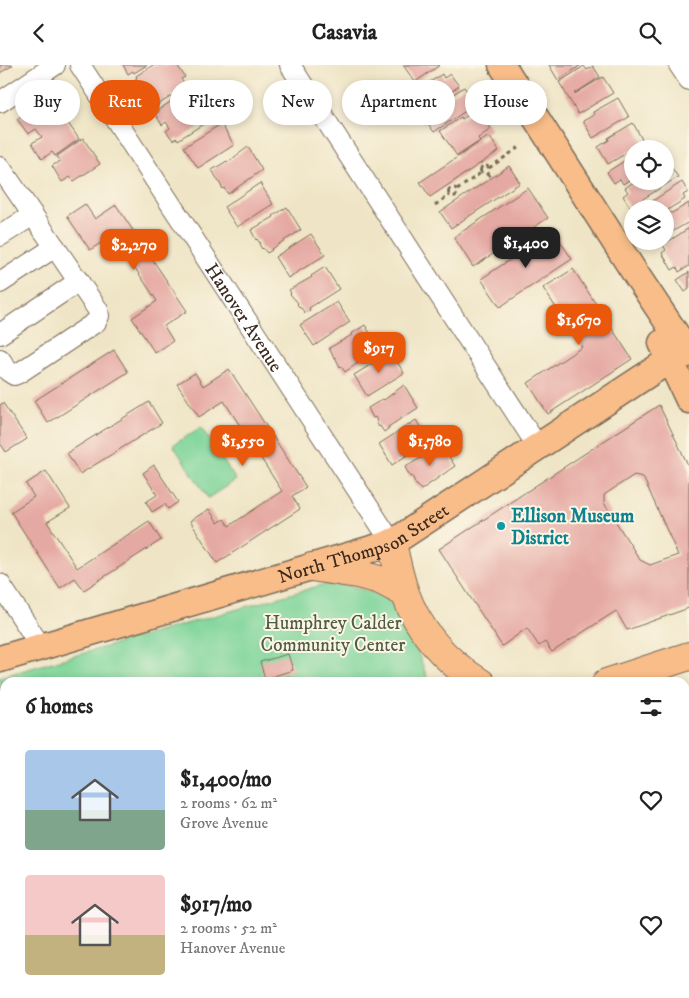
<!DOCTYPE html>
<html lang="en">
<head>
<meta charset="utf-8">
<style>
	:root { --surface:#fff; --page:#f6f6f6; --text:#222; --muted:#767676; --accent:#ea580c }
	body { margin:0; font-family:"IM FELL DW Pica",serif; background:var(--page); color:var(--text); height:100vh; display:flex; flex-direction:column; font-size:19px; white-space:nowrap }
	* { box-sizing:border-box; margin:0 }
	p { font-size:16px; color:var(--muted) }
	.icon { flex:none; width:28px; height:28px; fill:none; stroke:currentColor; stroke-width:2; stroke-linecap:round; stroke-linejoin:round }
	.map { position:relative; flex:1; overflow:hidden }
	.drawer { position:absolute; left:0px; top:612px; width:690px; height:321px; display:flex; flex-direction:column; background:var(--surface); border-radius:15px 15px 0 0; box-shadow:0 2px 8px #0003 }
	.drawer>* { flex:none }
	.top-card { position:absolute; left:15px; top:15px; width:660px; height:45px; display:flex; gap:10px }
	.buttons { position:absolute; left:624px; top:75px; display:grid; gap:10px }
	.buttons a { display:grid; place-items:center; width:50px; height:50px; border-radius:50%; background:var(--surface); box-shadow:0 2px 8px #0003; font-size:25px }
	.price { position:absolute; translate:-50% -42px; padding:0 11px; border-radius:10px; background:var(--accent); color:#fff; font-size:16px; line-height:32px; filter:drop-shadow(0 1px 2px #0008) }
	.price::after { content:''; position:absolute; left:50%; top:30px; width:15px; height:11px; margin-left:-8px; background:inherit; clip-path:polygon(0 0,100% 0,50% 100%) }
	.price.current { background:#222; color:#fff }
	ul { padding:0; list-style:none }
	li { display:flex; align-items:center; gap:15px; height:125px; padding:0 25px }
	li span { display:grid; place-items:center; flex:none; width:140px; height:100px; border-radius:5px; color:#555 }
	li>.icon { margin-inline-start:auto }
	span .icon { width:60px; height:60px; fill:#fffc; stroke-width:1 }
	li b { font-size:21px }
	h2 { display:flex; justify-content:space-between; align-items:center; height:60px; padding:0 25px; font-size:21px }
	.tag { padding:0 18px; border-radius:22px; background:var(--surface); box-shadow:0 2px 8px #0003; font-size:18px; line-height:45px }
	.tag.current { background:var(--accent); color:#fff }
	header { display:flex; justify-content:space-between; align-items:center; height:65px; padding:0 25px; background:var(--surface); font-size:22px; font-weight:700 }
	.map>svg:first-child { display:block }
</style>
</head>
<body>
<header><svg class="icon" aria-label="back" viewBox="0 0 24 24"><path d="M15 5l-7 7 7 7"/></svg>Casavia<svg class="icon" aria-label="search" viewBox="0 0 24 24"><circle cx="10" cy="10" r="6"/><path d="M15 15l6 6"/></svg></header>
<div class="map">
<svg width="689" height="933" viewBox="0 0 689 933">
	<rect width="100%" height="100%" fill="#fcf5e5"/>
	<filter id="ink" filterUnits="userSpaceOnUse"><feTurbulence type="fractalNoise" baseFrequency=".02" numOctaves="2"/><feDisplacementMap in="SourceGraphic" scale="10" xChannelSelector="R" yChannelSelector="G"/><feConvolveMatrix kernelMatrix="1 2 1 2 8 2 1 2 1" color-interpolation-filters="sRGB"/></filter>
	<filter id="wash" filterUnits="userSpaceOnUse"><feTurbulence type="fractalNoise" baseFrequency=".0096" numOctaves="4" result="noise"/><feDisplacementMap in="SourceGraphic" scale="20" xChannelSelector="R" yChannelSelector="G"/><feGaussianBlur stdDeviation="1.12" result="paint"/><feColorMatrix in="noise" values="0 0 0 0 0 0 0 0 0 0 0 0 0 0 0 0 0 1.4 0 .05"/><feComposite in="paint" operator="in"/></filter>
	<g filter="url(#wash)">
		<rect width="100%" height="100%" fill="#efe5c6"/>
		<path fill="#7cd499" stroke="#5c7f5c" d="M201 362 236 415 208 433 173 380Z
			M329 518 355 522 386 533 403 549 429 617 5 618V792L0 794V612Z"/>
		<g id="blocks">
			<path fill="#e5a9a3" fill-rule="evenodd" d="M0 0H13L0 8Z
				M123 0H147L134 8 133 6 128 9Z
				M153 0H177L185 12 181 14 186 22 156 41 155 39 151 42 144 32 148 30 144 24 140 26 133 16 137 13 136 11Z
				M403 0H440L415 17Z
				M549 0H581L558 15Z
				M584 1 587 5 593 1 600 12 574 29 603 12 613 28 578 49 559 17Z
				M442 9 444 13 450 9 459 21 429 42 425 36 418 40 411 30Z
				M464 22 476 39 434 67 427 57 424 59 419 52Z
				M187 26 192 34 197 31 207 46 203 48 208 56 178 75 177 73 173 75 166 66 170 63 166 57 162 60 155 49 159 47 158 45Z
				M48 29 79 74 55 91 52 87 42 94 32 78 42 72 36 64 28 69 17 54 25 48 22 45Z
				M618 33 629 52 593 73 583 56 594 50 593 47Z
				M477 44 491 64 478 73 480 76 457 91 440 66 461 52 462 54Z
				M633 58 644 78 608 99 598 82 609 75 608 73Z
				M221 59 234 80 198 103 184 82Z
				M489 71 499 86 430 132 420 117Z
				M83 73 100 99 74 116 70 112 62 117 52 101 60 96 57 91Z
				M654 77 659 84H643Z
				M248 82 262 105 228 129 224 123 223 124 212 105 227 96 228 97Z
				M632 91V113L623 119 620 114 614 118 607 107Z
				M509 101 520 118 451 163 440 147Z
				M671 102 678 112 630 142 623 131 628 127 625 123 635 116H665V106Z
				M682 117 688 127 683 130 685 134 669 144 668 147 672 148 689 138V157L665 171V144H640Z
				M260 118 273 139 237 162 224 142Z
				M528 123 548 153 473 202 454 172Z
				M85 139 95 154 116 140 187 246 164 261 173 276 155 288 132 253 157 236 113 170 90 185 67 151Z
				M287 142 301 165 271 184 272 185 267 188 263 183 262 184 259 179 260 178 257 174 256 175 251 165 274 152 273 151Z
				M689 163V201L679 207 677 202 672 205 662 188 666 185 663 180Z
				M553 166 572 194 500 242 481 214Z
				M311 169 325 190 288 213 275 192Z
				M325 202 339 224 309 243 310 245 305 248 301 243H300L297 239 298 238 290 229 291 228 289 225 312 212 311 211Z
				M573 204 632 294 548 349 528 318 582 282 543 223Z
				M689 207V224L685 227 677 215Z
				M337 237 350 257 314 281 300 260Z
				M365 260 379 283 345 307 341 301 340 302 335 292 334 293 329 283 352 270 351 269Z
				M114 285 128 307 48 358 34 336Z
				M391 287 404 308 367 331 354 310Z
				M229 304 306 422 292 431 300 444 217 498 190 456 209 444 218 458 224 454 229 461 282 426 224 336 199 352 177 319 195 308 203 321Z
				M404 320 418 343 388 362 389 363 384 367 380 361 379 362 376 357 377 356 375 352 373 353 368 343 383 334 384 335Z
				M149 337 162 358 80 409 67 388Z
				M3 338 27 374 6 387 0 378V340Z
				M659 340 689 402V543L627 565 616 546 552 587 545 577 539 581 527 563 502 581 439 484ZM634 410 643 412 678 490 650 500 640 495 604 438V430Z
				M416 355 429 376 392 400 379 379Z
				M441 379 455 401 421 425 417 420H416L412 411 410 412 405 402 428 389 427 388Z
				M154 400 178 437 168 444 165 439 152 447 146 437 157 430 143 408Z
				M46 406 70 443 47 457 77 503 149 456 161 475 84 525 75 513 60 523 11 447 34 432 26 419Z
				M288 589 293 605 265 614 260 597Z
				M289 611 291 618H269V617Z
				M685 886 689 896V933H672L671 929H685Z
				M319 929H352L354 933H321Z
				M394 929H427L429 933H396Z
				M460 929H488L489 933H461Z
				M534 929H564L566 933H536Z
				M595 929H625L626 933H597Z"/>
		</g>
	</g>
	<g filter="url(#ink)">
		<use href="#blocks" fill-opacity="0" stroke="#7a6b59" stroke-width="1"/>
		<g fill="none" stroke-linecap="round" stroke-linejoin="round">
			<defs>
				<g id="minor">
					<path id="s1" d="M80 0 392 478"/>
					<path d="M290 0 538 382"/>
					<path d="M679 0 689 15"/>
					<path d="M0 37 55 0"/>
					<path d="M0 102 98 245 99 251 96 257 19 308 14 310 8 306 0 294"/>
					<path d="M0 171 33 150"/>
					<path d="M0 218 55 182"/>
					<path d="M0 269 79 216"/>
					<path d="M0 519 41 582"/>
					<path d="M685 789 689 788"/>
					<path d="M370 929 371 933"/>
					<path d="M509 929 511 933"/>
					<path d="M645 929 646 933"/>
					<path d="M200 933 215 929"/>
				</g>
				<g id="major">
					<path d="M502 0 633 205 689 289"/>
					<path d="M662 278 689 335"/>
					<path id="s2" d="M0 594 392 478 689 282"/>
				</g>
				<path id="highway" d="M392 478C396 495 399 512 405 528 419 567 445 596 481 618
					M311 502 357 509 380 515 405 528
					M606 618 689 591
					M685 640 689 639
					M685 735 689 734
					M0 857 5 856
					M29 933 43 929"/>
			</defs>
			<use href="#minor" stroke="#7a6b59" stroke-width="22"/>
			<use href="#major" stroke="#7a6b59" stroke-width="29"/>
			<use href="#highway" stroke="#7a6b59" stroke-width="30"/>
			<path stroke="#7a6b59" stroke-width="3" stroke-dasharray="4 4" stroke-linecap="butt" d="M480.5 105a4.5 4.5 0 1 1 9 0a4.5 4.5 0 1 1-9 0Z
				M489 103 521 81
				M488 108 491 113
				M448.5 127a4.5 4.5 0 1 1 9 0a4.5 4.5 0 1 1-9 0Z
				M457 125 482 107
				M435 140 450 130"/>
			<use href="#minor" stroke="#fff" stroke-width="20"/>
			<use href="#major" stroke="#f8bd89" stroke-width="26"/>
			<use href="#highway" stroke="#f8bd89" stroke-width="28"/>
			<defs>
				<path id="rail" d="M685 684 689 682
					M685 696 689 695
					M0 891 5 890
					M0 902 5 901"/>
			</defs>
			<use href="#rail" stroke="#3b2a1e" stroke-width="5.5"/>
			<use href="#rail" stroke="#fcf5e5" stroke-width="4" stroke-dasharray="11" stroke-linecap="butt"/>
		</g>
	</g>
	<circle fill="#0f9aa8" stroke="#fcf5e5" stroke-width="2" cx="501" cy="461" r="5"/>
	<g text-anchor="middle" stroke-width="4" stroke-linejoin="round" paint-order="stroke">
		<g font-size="19" fill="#3b2a1e" stroke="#fcf5e5">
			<text dy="7" stroke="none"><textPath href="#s1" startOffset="301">Hanover Avenue</textPath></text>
			<text dy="7" stroke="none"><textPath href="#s2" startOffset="382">North Thompson Street</textPath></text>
		</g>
		<g font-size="19" font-weight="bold" fill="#0d838f" stroke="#fcf5e5" text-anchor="start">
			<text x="511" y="457">Ellison Museum<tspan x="511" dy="22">District</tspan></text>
		</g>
		<g font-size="19" fill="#4e5d43" stroke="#fcf5e5">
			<text x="333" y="564">Humphrey Calder<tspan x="333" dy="22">Community Center</tspan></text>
		</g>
	</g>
</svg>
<div class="buttons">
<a><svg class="icon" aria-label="locate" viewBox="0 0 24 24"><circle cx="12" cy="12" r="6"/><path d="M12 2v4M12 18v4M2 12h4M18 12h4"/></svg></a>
<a><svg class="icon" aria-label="layers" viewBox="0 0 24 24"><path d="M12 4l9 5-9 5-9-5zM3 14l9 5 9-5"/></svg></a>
</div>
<b class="price current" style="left:526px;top:204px">$1,400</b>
<b class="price" style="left:134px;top:206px">$2,270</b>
<b class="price" style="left:579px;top:281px">$1,670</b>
<b class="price" style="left:379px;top:309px">$917</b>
<b class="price" style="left:243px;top:402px">$1,550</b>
<b class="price" style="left:430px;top:402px">$1,780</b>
<div class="top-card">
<a class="tag">Buy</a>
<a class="tag current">Rent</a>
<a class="tag">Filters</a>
<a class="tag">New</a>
<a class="tag">Apartment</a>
<a class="tag">House</a>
</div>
<section class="drawer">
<h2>6 homes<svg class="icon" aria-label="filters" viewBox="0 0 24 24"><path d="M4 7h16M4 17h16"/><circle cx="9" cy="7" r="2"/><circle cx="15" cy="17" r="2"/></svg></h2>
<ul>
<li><span style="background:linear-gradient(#a9c7e8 60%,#7fa58c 0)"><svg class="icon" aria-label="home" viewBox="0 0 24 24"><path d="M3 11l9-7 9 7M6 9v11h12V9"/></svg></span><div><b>$1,400/mo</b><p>2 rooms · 62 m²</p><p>Grove Avenue</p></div><svg class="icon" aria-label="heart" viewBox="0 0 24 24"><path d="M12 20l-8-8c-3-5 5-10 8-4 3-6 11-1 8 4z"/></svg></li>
<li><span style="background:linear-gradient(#f6c9c9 60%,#c2b280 0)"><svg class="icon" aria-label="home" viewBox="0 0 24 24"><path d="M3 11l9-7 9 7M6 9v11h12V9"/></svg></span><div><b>$917/mo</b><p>2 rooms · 52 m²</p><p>Hanover Avenue</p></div><svg class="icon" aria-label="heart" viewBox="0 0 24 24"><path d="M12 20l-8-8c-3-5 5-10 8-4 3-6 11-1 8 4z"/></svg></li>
</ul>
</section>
</div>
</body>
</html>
